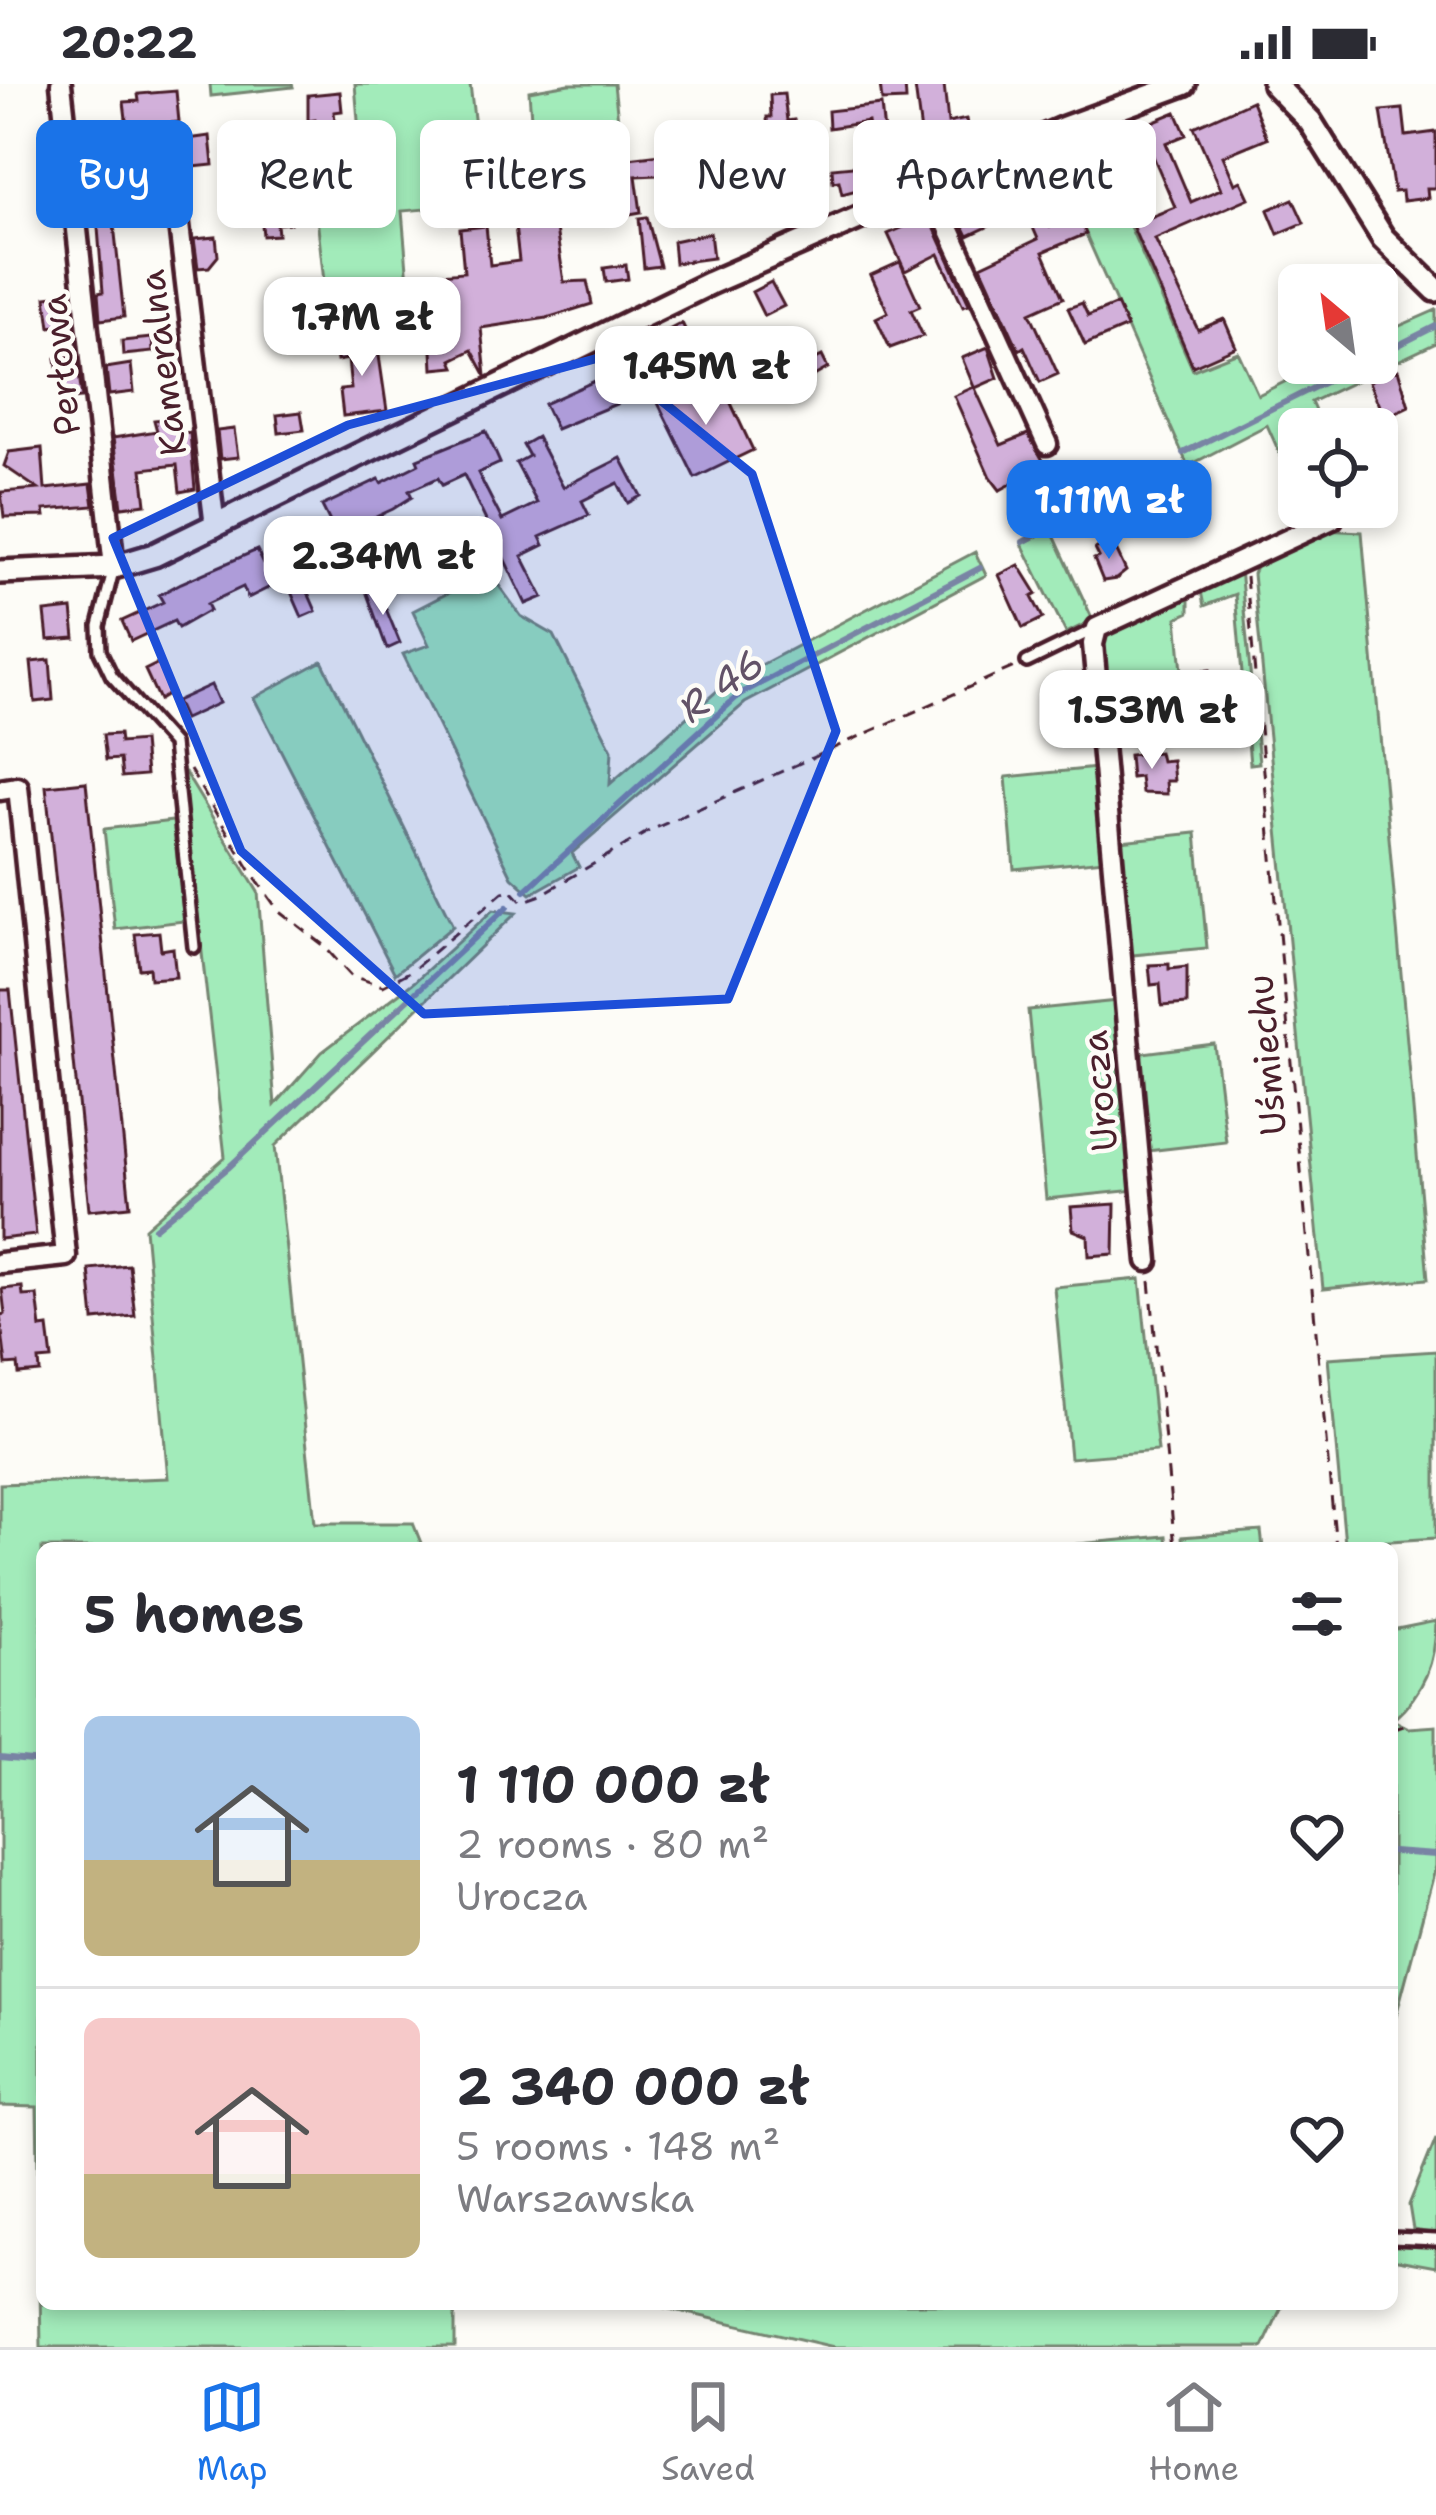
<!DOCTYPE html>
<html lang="en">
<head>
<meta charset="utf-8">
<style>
	:root { --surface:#fff; --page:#f2f2f3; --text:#2b2b33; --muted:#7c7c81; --line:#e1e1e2; --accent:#1a73e8 }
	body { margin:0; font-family:"Shantell Sans",sans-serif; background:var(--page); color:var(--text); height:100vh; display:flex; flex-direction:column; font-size:45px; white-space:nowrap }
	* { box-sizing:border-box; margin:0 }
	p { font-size:39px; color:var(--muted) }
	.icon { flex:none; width:66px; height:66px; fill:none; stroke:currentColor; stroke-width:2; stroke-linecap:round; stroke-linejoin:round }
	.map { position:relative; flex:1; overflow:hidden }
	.side { position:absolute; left:36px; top:1458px; width:1362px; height:768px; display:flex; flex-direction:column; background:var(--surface); border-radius:18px; box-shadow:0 6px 18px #0003 }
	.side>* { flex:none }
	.guide { position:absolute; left:36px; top:36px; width:1365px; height:108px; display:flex; gap:24px }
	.needle { width:78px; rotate:331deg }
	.buttons { position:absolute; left:1278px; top:180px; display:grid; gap:24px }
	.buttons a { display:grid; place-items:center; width:120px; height:120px; border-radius:18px; background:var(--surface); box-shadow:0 6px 18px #0003; font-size:60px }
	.price { position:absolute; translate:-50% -102px; padding:0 27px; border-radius:24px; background:#fff; color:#222; font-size:39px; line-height:78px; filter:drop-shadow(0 3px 6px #0008) }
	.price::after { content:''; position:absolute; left:50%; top:72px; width:36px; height:27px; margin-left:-18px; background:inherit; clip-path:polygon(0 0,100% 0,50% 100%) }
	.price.selected { background:var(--accent); color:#fff }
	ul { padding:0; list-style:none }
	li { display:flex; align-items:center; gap:36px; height:300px; padding:0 48px }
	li+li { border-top:3px solid var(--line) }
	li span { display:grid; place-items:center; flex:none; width:336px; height:240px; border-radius:18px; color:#555 }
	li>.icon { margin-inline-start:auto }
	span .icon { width:144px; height:144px; fill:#fffc; stroke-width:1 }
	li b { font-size:51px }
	h2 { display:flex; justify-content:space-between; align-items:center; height:144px; padding:0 48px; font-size:51px }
	.chip { padding:0 42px; border-radius:18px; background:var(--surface); box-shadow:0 6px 18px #0003; font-size:42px; line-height:108px }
	.chip.selected { background:var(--accent); color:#fff }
	.status { display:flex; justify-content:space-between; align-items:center; height:84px; padding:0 60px; background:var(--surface); direction:ltr }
	.status svg { height:33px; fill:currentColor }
	.menu { display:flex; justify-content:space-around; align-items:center; height:168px; border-top:3px solid var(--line); background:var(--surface); font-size:33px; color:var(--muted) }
	.menu a { display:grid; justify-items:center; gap:6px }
	.menu .selected { color:var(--accent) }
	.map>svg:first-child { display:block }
</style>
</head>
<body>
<div class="status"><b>20:22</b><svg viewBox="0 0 49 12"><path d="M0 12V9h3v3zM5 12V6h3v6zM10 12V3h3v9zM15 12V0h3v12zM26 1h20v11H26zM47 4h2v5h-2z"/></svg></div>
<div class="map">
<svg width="1436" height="2263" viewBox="0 0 1436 2263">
	<rect width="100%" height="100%" fill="#fdfcf7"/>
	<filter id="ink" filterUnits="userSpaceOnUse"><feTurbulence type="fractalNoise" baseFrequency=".00833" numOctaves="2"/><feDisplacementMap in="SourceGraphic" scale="24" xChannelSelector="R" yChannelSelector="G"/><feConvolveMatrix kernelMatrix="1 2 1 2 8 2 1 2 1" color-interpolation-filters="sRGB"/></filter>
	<g filter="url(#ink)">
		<path fill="#a2ebba" stroke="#768572" stroke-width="3" d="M210 0H292L293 3 211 12Z
			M355 0H470L484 120 402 127 409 209 326 216 311 79 361 73Z
			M569 0H614L620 54 533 61 529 7Z
			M1113 104 1193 286 1238 268 1258 311 1323 279H1377V252L1436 226V259L1311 318 1323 345H1299V413L1267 341 1188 382 1073 121Z
			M1051 445 1093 536 1066 549 1022 460Z
			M1322 446 1362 448 1428 1195 1323 1205 1253 490 1260 474Z
			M975 468 986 491 745 619 572 769 579 783 531 810 512 793 403 570 429 561 413 527 489 488 521 532 554 551 612 666 610 700 725 600Z
			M1240 485 1259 679 1250 680 1235 510 1204 522 1200 502Z
			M1184 507 1189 513V528L1177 534 1188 651 1112 658 1102 562 1112 544Z
			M322 577 453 842 395 890 254 614Z
			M181 682 258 808 275 1021 322 968 414 898 493 826 516 829 275 1062 315 1439H413L423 1464H42V2220H455V2263H41L37 2023 0 2022V1400L168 1394 145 1144 225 1073Z
			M1097 684 1105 776 1014 785 1006 693Z
			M173 737 184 837 115 845 104 745Z
			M1196 749 1207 864 1132 871 1120 757Z
			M1118 917 1136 1106 1046 1115 1028 926Z
			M1214 960 1226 1058 1147 1067 1135 970Z
			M1140 1195 1158 1367 1070 1374 1054 1203Z
			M1436 1267V1454L1345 1460 1328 1274Z
			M1261 1447 1263 1464H1183L1182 1453Z
			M1166 1452 1167 1464H1078L1077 1460Z
			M1436 1537C1436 1578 1424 1608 1393 1636L1409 1644 1436 1642V1782L1392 1947V1546Z
			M1436 2054V2150L1413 2146 1409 2121Z
			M1411 2159 1436 2164V2183L1392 2175V2162Z
			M649 2220H1283L1263 2263H834Z"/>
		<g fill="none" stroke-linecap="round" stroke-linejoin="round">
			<path stroke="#7984a4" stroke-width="6" d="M1377 272 1436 242
				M1183 369 1363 279
				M1023 458 1109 411
				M525 807 740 610 980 484
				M155 1144 228 1084 507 823
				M0 1674 42 1678
				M1392 1768 1436 1771"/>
		</g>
		<path fill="#d2b0da" stroke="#4a1f2b" stroke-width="3" fill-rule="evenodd" d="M880 0H905L906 16 882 17Z
			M944 1 948 39 966 35 971 62 938 69 939 77 925 80 915 3Z
			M176 7 179 38 145 41 141 48 135 42 127 43 124 18 139 17 138 10Z
			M340 8 342 27 334 28 336 45 316 47 315 36 308 37V11Z
			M784 10 787 37 794 36 798 48 796 67 774 70V64H769L767 33H771L770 11Z
			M1252 17 1267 54 1223 72 1235 100 1241 97 1249 114 1155 155 1198 246 1224 235 1236 263 1193 282 1108 86 1083 97 1074 74 1098 63 1094 54 1127 40 1130 47 1176 28 1186 51 1166 59 1191 118 1221 105 1194 43ZM1150 65 1175 123 1146 135 1121 77Z
			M881 21 890 104 881 108 879 100 842 110 839 97 833 98 832 84 874 80 868 38 829 44 828 27Z
			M1403 25 1406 52 1436 48V104H1427L1428 114 1403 117 1402 107 1394 108 1381 27Z
			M210 52 213 81 183 84 180 56Z
			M707 55 709 73 679 77 677 59Z
			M618 56 620 75 678 68 680 90 636 92 641 128 584 138 575 64Z
			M1042 83 1052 109 1038 115 1050 143 1078 131 1086 150 1043 168 1063 214 1030 229 1058 290 1040 298 1024 263 1019 266 981 182 1038 155 1023 121 997 131 1000 137 968 152 955 125 979 112 977 108Z
			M109 94 124 233 100 236 98 209 103 208 97 131H93L89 120 87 97Z
			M551 111 564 198 587 197 592 220 547 234 481 244 486 292 472 266 452 276 455 283 433 285 428 191 464 188 460 145 486 142 490 181 519 177 512 115Z
			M288 113 290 139 277 140 278 151 263 152 260 116Z
			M1293 115 1304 139 1278 150 1268 126Z
			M929 132 969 220 963 222 939 170 905 187 888 150Z
			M647 133 660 182 644 184 639 134Z
			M710 149 713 174 675 179 673 157Z
			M216 153 218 172 209 183 198 184 194 155Z
			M900 178 920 222 911 226 923 252 890 264 876 234 888 228 871 191Z
			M626 181 628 195 606 198 604 184Z
			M771 198 784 222 764 232 752 208Z
			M62 211 63 217 71 216 74 239 50 243 46 213Z
			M1082 219 1088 232 1117 220 1127 243 1085 261 1068 224Z
			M682 239 693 262 665 276 668 284 616 308 621 318 556 345 544 320 619 286 616 281 637 270 634 264Z
			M152 254 153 268 123 271 122 257Z
			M377 258 387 327 343 332 340 306 351 305 348 275 337 277 335 261Z
			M988 263 998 294 975 304 1001 361 1028 350 1049 387 1060 381 1072 406 1030 430 1015 398 1000 406 990 393 954 312 974 303 962 274Z
			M77 272 82 314 61 316 56 274Z
			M822 272 828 284 809 295 802 282Z
			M131 280 134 308 109 311 106 284Z
			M1398 286 1409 322 1388 332 1382 329 1369 298 1380 290Z
			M721 298 753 366 695 394 658 319 693 301H699L702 307Z
			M301 328 304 346 279 349 277 331Z
			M171 334 172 344 181 343 182 350 190 349 195 405 180 408 177 381 142 385 146 420 122 423 113 354 157 347 154 336Z
			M234 345 238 373 220 375 217 347Z
			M486 347 500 379 478 389 502 436 537 419 516 379 529 372 523 361 537 353 563 403 621 374 641 412 628 419 618 399 582 417 589 431 540 453 544 461 522 472 543 513 526 520 464 391 442 401 438 394 409 407 412 413 393 425 341 449 338 443 334 446 322 422 379 395 381 399 419 380 417 375Z
			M42 364 45 405 91 400 94 422 44 426 45 432 4 433 1 408 38 405 4 382 9 368Z
			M1176 389 1181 402 1187 399 1190 407 1198 404 1203 417 1165 433 1156 413 1161 411 1156 398Z
			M1112 457 1126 487 1116 495 1103 497 1094 475 1099 473 1095 465Z
			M257 466 274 501 248 514 243 503 207 520 210 526 178 544 174 537 131 557 122 537 163 518 159 511 181 499Z
			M1019 481 1037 510 1032 513 1043 534 1023 544 999 491Z
			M299 488 316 527 302 533 285 494Z
			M377 503 400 559 387 565 366 507Z
			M72 525 75 554 48 556 45 528Z
			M50 576 53 616 35 618 31 578Z
			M159 579 172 608 159 616 145 586Z
			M1210 586 1211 596H1227L1228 610 1233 613 1230 628 1199 635 1191 588Z
			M211 601 219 619 184 635 176 617Z
			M119 650 120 659 143 657 146 691 122 693 120 675 106 676 103 651Z
			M1159 668 1161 677 1172 676 1174 697H1166L1167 710 1142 709 1140 693 1131 694 1129 671Z
			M86 698 130 1122 89 1126 46 702Z
			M159 848 161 866 173 864 176 893 150 895 149 884 139 885 135 850Z
			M1169 880V885L1187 883V920L1162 922 1160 900 1151 901 1149 881Z
			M0 906H10L36 1151 0 1155Z
			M1115 1120 1114 1170 1089 1172 1088 1152 1073 1146 1071 1123Z
			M129 1181 135 1232 94 1236 89 1185Z
			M22 1203 23 1212 37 1211 41 1244 48 1243 52 1275 39 1276 40 1288 19 1290 18 1280 6 1281 0 1231 5 1230 2 1205Z"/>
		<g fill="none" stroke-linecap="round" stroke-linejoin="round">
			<defs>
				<path id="service" d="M114 483 99 542 100 567 112 592 173 660 194 863
					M1027 578 1093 546
					M1392 2154 1436 2156"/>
				<path id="minor" d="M61 0 114 483
					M930 102 1047 360
					M175 107 215 443
					M0 706 18 703 66 1172 0 1179
					M1148 1177 1093 560 1097 544 1332 435"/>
				<path id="tertiary" d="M1274 0 1310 37 1383 154 1436 206
					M0 488 114 483 154 471 710 199 1064 44 1184 0"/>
			</defs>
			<use href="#service" stroke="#4a1f2b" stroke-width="18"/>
			<use href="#minor" stroke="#4a1f2b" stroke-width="27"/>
			<use href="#tertiary" stroke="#4a1f2b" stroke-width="30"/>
			<path stroke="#4a1f2b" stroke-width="3" stroke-dasharray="12 9" stroke-linecap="butt" d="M1246 493 1336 1464
				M190 686 253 791 278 826 322 860 351 892 383 902 413 886 503 808 511 806 522 818 541 811 649 747 1014 583
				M1150 1197 1175 1464
				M1392 1646 1409 1640"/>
			<use href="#service" stroke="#fdfcf7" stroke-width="9"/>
			<use href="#minor" stroke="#fdfcf7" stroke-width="18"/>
			<use href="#tertiary" stroke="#fdfcf7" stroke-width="21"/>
		</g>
	</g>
	<path fill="#1d4ed8" fill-opacity="0.2" stroke="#1d4ed8" stroke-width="9" stroke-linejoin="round" d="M606 272 752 390 836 647 728 915 424 930 241 767 113 454 348 341Z"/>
	<g text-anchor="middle" stroke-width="9" stroke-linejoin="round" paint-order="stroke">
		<g font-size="36" fill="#4a1f2b" stroke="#fdfcf7">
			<text transform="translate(162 279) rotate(-97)" y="13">Kameralna</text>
			<text transform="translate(60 281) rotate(-96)" y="13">Perłowa</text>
			<text transform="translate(1266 971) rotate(-95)" y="13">Uśmiechu</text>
			<text transform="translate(1099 1007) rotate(-95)" y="13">Urocza</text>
		</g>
		<g font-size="39" font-style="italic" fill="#625267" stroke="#fdfcf7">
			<text transform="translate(721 601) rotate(-36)" y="14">R 46</text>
		</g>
	</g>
</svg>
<div class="buttons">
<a><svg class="needle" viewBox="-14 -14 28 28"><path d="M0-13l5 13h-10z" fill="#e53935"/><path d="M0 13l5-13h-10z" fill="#7c7c81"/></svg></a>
<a><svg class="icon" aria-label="locate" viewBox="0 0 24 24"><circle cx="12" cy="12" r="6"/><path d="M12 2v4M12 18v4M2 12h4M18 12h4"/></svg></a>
</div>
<b class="price" style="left:362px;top:295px">1.7M zł</b>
<b class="price" style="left:706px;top:344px">1.45M zł</b>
<b class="price selected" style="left:1109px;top:478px">1.11M zł</b>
<b class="price" style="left:383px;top:534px">2.34M zł</b>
<b class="price" style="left:1152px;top:688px">1.53M zł</b>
<div class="guide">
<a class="chip selected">Buy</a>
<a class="chip">Rent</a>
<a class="chip">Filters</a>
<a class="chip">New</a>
<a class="chip">Apartment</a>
</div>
<section class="side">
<h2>5 homes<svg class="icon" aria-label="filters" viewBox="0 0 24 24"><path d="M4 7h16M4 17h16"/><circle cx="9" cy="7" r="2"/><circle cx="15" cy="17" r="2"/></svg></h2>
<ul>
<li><span style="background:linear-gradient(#a9c7e8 60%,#c2b280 0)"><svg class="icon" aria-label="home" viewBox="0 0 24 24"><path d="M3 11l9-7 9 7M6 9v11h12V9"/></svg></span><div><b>1 110 000 zł</b><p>2 rooms · 80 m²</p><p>Urocza</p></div><svg class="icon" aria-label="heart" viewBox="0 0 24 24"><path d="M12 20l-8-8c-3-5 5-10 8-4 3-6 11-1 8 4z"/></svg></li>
<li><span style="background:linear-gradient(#f6c9c9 65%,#c2b280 0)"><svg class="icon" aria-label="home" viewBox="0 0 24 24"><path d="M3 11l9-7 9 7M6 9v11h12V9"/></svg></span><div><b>2 340 000 zł</b><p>5 rooms · 148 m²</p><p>Warszawska</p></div><svg class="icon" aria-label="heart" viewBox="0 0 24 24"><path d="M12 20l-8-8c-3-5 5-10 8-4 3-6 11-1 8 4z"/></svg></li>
</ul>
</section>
</div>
<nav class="menu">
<a class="selected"><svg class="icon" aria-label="map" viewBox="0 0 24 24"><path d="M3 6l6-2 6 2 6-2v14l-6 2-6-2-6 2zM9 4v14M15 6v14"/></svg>Map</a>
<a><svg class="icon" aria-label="saved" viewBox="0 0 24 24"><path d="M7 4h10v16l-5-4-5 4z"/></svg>Saved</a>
<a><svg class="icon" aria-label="home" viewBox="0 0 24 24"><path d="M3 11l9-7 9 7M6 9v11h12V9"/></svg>Home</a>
</nav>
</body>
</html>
